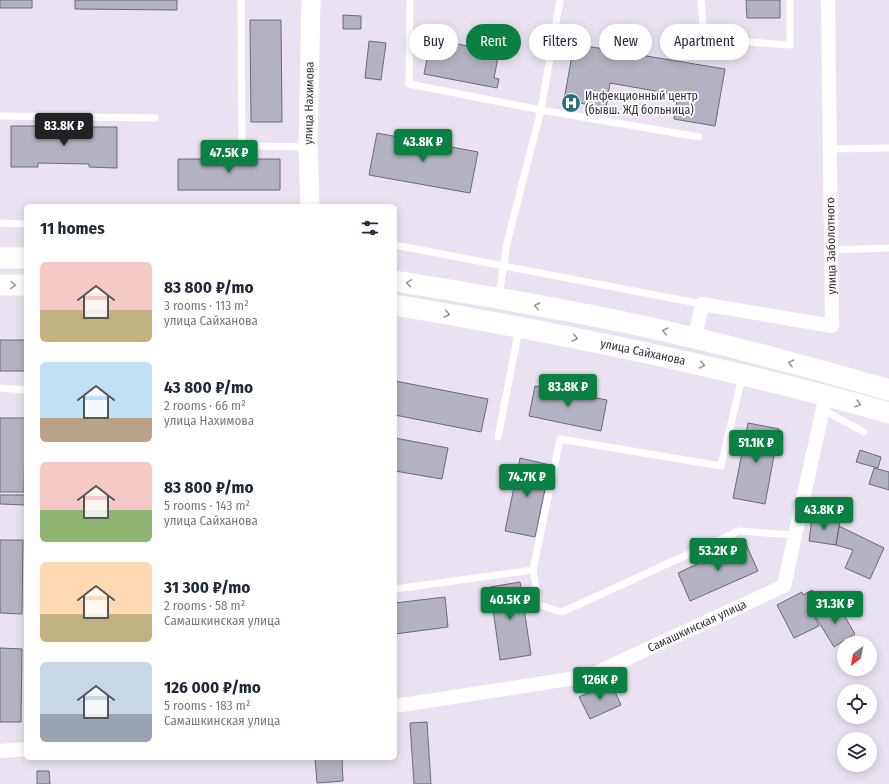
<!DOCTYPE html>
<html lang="en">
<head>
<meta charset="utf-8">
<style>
	:root { --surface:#fff; --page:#f6f6f7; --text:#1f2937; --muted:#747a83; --accent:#0b8043 }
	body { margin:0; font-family:"Fira Sans Condensed",sans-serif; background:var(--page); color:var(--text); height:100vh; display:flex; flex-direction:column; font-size:15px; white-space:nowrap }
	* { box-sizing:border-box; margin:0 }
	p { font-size:13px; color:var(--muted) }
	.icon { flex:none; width:22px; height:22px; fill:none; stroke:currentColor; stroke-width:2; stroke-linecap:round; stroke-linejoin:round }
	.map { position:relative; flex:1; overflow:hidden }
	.sheet { position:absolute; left:24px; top:204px; width:373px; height:556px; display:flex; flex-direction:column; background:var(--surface); border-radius:6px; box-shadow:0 2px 10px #0003 }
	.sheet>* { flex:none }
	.guide { position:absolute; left:409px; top:24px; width:380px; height:36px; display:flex; gap:8px }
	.needle { width:26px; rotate:212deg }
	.tools { position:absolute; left:837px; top:636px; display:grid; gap:8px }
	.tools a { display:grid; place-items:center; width:40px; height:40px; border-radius:50%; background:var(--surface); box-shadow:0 2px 10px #0003; font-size:20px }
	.price { position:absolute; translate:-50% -34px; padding:0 9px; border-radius:4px; background:var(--accent); color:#fff; font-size:13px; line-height:26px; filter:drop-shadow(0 1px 2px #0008) }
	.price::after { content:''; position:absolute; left:50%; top:24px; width:12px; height:9px; margin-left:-6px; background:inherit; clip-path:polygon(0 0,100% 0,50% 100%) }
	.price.on { background:#222; color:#fff }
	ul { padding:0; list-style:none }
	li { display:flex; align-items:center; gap:12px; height:100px; padding:0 16px }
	li span { display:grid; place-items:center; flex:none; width:112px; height:80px; border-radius:6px; color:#555 }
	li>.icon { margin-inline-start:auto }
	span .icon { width:48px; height:48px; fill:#fffc; stroke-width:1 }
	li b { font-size:17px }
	h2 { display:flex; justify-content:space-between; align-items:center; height:48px; padding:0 16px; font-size:17px }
	.pill { padding:0 14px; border-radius:18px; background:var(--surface); box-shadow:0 2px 10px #0003; font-size:14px; line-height:36px }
	.pill.on { background:var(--accent); color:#fff }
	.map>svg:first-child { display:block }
</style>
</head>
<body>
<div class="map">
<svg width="889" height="784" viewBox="0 0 889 784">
	<rect width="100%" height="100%" fill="#eae2f0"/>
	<path fill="#b3b2c0" stroke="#6b6a77" d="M0 0H32V8H0Z
		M75 0H177V10L75 9Z
		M746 0H780V18H747Z
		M343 15 361 16V29H343Z
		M250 20H281L282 122H251Z
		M431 39 499 52 494 78 499 79 497 88 424 74Z
		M369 41 386 43 381 80 365 78Z
		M574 44 725 69 715 126 674 119 678 95 610 83 606 108 564 100Z
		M11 126H43V130L84 131V127H117V168L89 167V164L38 163V167H11Z
		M377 133 478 152 470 193 369 175Z
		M178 159H280V190H178Z
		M0 340H26V371H0Z
		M395 381 488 399 481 432 395 415Z
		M535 386 607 400 601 431 529 416Z
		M0 418H25L24 492H0Z
		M748 423 779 429 765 504 733 498Z
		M395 438 448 448 442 479 395 471Z
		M860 450 881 457 878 468 856 462Z
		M520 458 550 465 535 537 505 531Z
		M874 468 889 472V490L869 484Z
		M0 495H26V505L0 504Z
		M812 518 840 522 836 545 809 541Z
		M839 526 884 548 870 579 845 568 853 550 836 545Z
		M0 540H23L22 614 0 613Z
		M745 542 758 571 690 601 678 573Z
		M520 582 531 655 500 660 490 587Z
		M812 590 820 606 811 610 819 626 794 638 777 605 802 592 803 595Z
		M445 597 448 627 395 634V603Z
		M837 603 855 634 834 647 815 616Z
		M0 648 22 649 21 722H0Z
		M611 683 621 705 590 719 579 697Z
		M427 722 431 784H414L410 723Z
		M315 758H342L343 781 317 783Z
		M37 771H49L50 784H37Z"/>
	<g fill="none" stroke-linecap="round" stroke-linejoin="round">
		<path stroke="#fff" stroke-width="7" d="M241 0 242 139 244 142 251 146 308 147
			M410 0 409 84 541 110 699 137
			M701 0 704 39 790 45V0
			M0 116 155 118
			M830 149 889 148
			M0 223 26 224
			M395 245 702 304
			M831 250 889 248
			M499 296 507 243 541 110 560 0
			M742 377 721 466 560 439 533 570 539 605 562 612 739 531 795 535
			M0 388 26 390
			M823 410 864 432
			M498 437 519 329
			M395 589 533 570"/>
		<path stroke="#fff" stroke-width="14" d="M695 338 702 304 832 326 828 0
			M395 706 589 676 784 586 826 395
			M0 751 26 749"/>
		<path stroke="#fff" stroke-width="19" d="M310 206 308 147 311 0"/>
		<path stroke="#fff" stroke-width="21" d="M0 258H26
			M395 281C470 293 545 306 619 321 710 340 800 364 889 390
			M0 285H26
			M395 305C561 333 727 367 889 413"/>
	</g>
	<defs><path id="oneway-chevron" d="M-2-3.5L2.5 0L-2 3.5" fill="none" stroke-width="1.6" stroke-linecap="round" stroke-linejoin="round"/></defs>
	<g stroke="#9a989a">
		<use href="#oneway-chevron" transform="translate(409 283) rotate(-171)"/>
		<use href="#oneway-chevron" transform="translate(13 285) rotate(1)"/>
		<use href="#oneway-chevron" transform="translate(537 306) rotate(-169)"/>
		<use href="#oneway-chevron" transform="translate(447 314) rotate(11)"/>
		<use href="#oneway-chevron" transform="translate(665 331) rotate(-167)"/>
		<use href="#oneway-chevron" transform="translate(575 338) rotate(11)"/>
		<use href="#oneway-chevron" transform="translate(791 363) rotate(-166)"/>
		<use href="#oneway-chevron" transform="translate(702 365) rotate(13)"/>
		<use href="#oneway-chevron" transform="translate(858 404) rotate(16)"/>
	</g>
	<defs>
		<symbol id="hospital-disc" viewBox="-11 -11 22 22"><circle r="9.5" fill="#297377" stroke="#fff"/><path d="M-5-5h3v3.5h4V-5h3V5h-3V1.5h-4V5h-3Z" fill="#fff"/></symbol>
	</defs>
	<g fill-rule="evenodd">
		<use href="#hospital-disc" x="560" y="92" width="22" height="22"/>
	</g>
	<g text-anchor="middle" stroke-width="3.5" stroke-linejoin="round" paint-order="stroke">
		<g font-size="12" fill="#343136" stroke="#fff" text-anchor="start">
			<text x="585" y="100">Инфекционный центр<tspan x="585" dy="14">(бывш. ЖД больница)</tspan></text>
		</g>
		<g font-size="12" fill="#343136" stroke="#fff">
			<text transform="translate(309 103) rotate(-89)" y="4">улица Нахимова</text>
			<text transform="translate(831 246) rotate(-91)" y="4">улица Заболотного</text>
			<text transform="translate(643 352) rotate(12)" y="4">улица Сайханова</text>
			<text transform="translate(697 626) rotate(-25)" y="4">Самашкинская улица</text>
		</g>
	</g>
</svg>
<div class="tools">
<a><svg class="needle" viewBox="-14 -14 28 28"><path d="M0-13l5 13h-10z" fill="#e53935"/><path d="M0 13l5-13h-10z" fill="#747a83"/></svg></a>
<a><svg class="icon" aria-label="locate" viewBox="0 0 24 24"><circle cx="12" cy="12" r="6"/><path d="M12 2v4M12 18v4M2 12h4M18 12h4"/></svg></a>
<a><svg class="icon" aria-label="layers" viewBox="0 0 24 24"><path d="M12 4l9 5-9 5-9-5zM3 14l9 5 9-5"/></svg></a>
</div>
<b class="price on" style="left:64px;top:147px">83.8K ₽</b>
<b class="price" style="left:423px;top:163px">43.8K ₽</b>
<b class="price" style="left:229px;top:174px">47.5K ₽</b>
<b class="price" style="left:568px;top:408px">83.8K ₽</b>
<b class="price" style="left:756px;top:464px">51.1K ₽</b>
<b class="price" style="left:527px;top:498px">74.7K ₽</b>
<b class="price" style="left:824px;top:531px">43.8K ₽</b>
<b class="price" style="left:718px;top:572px">53.2K ₽</b>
<b class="price" style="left:510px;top:621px">40.5K ₽</b>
<b class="price" style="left:835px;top:625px">31.3K ₽</b>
<b class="price" style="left:600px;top:701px">126K ₽</b>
<div class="guide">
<a class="pill">Buy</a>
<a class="pill on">Rent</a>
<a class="pill">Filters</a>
<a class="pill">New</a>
<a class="pill">Apartment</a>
</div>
<section class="sheet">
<h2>11 homes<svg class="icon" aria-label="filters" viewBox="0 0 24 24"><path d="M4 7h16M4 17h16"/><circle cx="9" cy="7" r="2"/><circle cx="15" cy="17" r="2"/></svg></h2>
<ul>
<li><span style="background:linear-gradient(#f6c9c9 60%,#c2b280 0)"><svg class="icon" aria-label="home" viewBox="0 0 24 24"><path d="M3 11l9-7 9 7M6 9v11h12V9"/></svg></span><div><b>83 800 ₽/mo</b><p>3 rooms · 113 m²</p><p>улица Сайханова</p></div></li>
<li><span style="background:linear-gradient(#bfe0f5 70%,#b9a48a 0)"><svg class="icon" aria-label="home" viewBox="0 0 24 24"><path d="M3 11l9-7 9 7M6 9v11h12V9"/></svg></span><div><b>43 800 ₽/mo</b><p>2 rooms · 66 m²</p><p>улица Нахимова</p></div></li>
<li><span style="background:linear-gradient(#f6c9c9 60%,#8fb573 0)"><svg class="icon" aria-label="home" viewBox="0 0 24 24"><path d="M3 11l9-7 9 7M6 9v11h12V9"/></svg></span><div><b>83 800 ₽/mo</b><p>5 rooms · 143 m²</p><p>улица Сайханова</p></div></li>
<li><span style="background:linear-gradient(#ffd9b3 65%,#c2b280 0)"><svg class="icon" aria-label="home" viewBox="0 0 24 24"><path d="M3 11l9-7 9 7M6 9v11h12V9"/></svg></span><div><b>31 300 ₽/mo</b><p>2 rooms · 58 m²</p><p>Самашкинская улица</p></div></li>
<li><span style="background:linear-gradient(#c9d6e8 65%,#9aa5b1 0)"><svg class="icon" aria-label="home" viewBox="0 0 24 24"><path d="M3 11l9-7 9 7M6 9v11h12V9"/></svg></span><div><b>126 000 ₽/mo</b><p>5 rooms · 183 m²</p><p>Самашкинская улица</p></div></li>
</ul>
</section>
</div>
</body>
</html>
